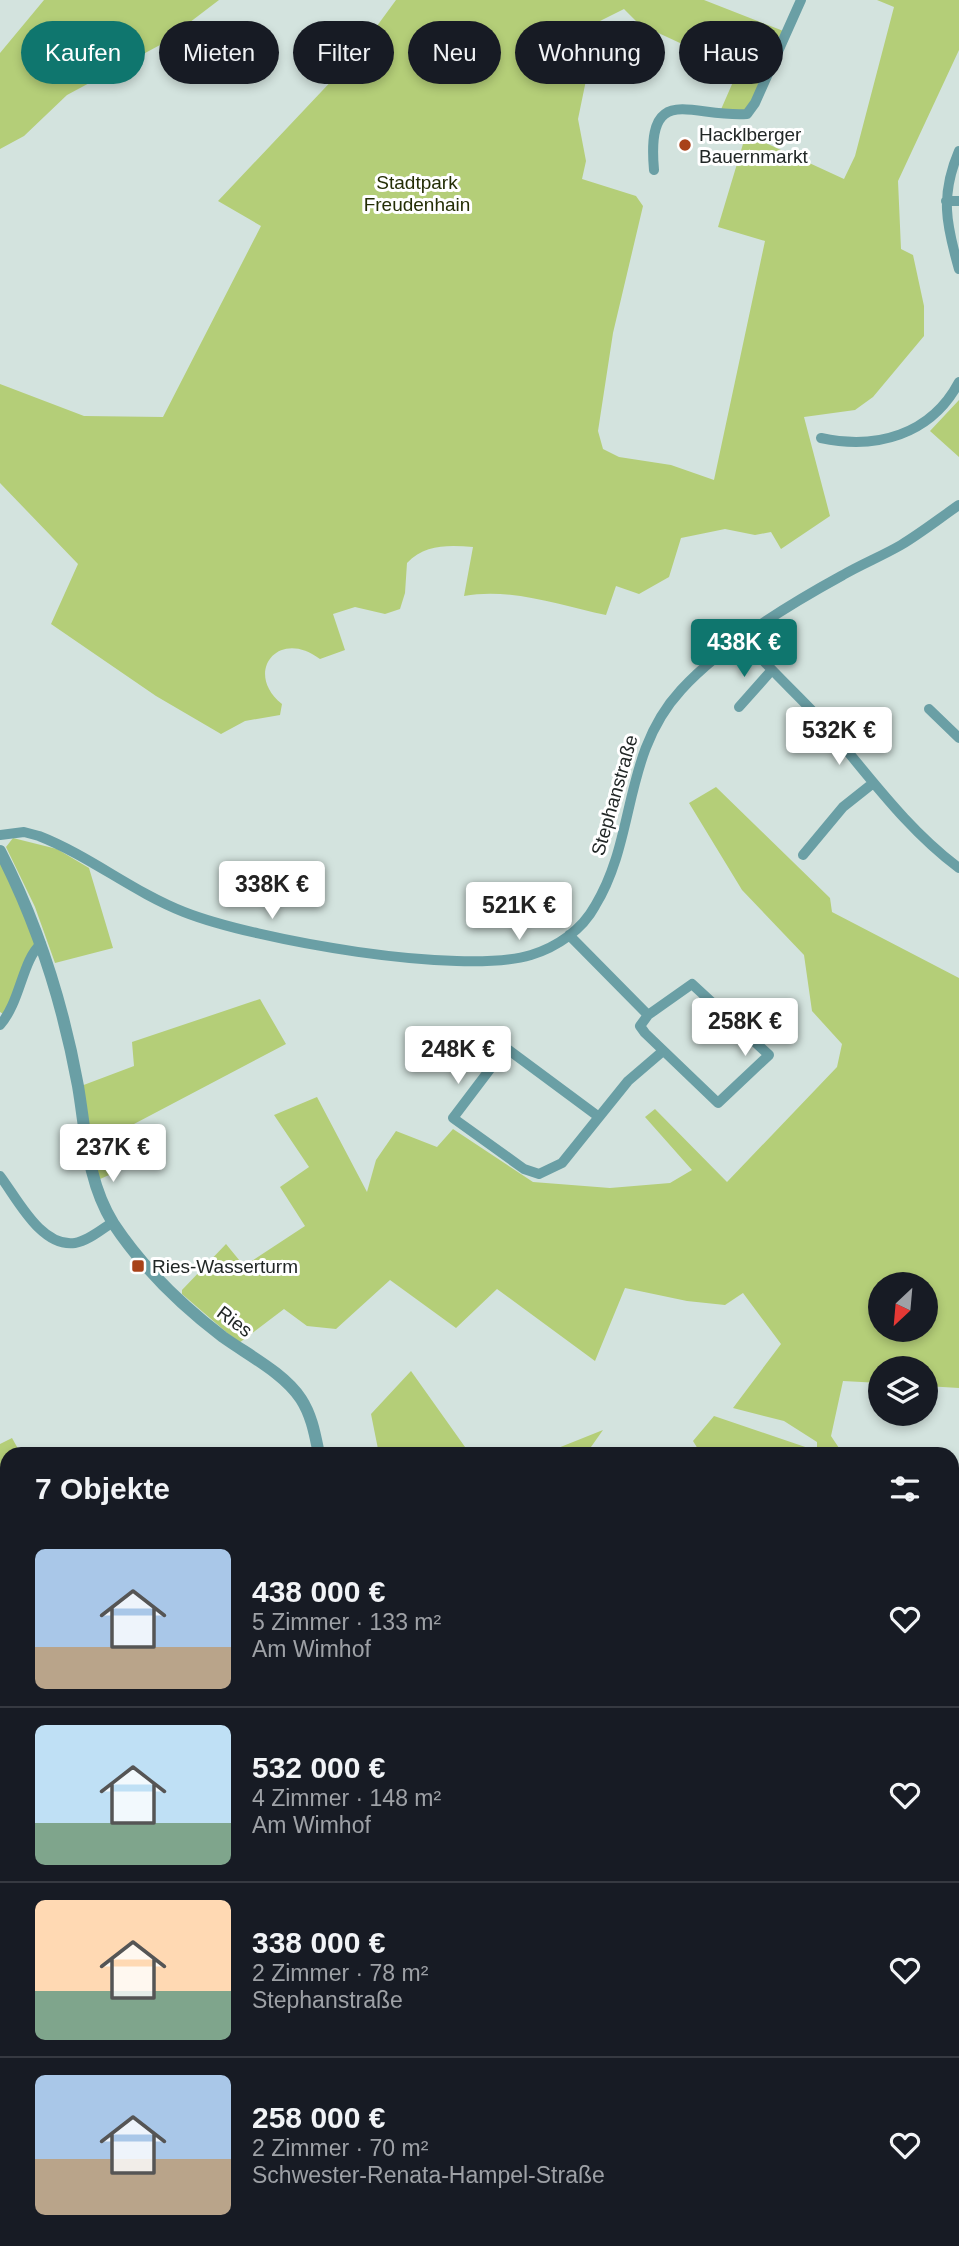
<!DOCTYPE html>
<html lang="de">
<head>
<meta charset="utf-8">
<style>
	:root { --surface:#171b24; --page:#242831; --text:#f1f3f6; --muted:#9ea1a6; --line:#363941; --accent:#0f766e }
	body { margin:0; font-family:Arial,sans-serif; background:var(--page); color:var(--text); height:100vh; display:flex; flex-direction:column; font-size:26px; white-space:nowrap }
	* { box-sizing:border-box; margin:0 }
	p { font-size:23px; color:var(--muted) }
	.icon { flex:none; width:38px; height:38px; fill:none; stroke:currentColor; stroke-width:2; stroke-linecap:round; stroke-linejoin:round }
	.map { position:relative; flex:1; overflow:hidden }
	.panel { position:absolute; left:0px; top:1447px; width:959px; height:800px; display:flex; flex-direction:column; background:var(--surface); border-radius:21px 21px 0 0; box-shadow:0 4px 10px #0003 }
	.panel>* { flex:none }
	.hud { position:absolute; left:21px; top:21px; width:917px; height:63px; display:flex; gap:14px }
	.needle { width:46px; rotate:206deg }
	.controls { position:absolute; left:868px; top:1272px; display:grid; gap:14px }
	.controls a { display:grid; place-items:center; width:70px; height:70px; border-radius:50%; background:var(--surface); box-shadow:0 4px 10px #0003; font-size:35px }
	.price { position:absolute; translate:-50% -60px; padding:0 16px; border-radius:7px; background:#fff; color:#222; font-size:23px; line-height:46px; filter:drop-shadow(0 2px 4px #0008) }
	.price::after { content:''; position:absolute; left:50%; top:42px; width:21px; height:16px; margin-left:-10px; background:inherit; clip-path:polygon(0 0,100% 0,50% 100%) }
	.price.on { background:var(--accent); color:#fff }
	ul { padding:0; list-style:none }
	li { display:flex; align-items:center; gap:21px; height:175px; padding:0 35px }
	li+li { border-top:2px solid var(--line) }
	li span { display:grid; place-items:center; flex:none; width:196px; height:140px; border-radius:10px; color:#555 }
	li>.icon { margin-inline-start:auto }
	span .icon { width:84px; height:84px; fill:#fffc; stroke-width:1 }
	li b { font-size:30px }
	h2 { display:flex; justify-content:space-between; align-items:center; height:84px; padding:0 35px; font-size:30px }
	.chip { padding:0 24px; border-radius:32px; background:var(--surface); box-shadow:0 4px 10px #0003; font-size:24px; line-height:63px }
	.chip.on { background:var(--accent); color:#fff }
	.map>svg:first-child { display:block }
</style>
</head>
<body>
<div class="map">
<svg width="959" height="2246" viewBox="0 0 959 2246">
	<rect width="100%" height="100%" fill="#d3e3de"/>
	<path fill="#b4ce78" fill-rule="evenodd" d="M44 0H219L160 45 67 95 24 136 0 149V53Z
		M396 0H704L786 32 748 114H719L743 59 713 44 708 56 639 24 624 9 598 22 578 119 586 161 582 179 636 196 643 206 613 333 598 431 603 449 619 457 671 465 714 480 765 241 718 227 746 134 844 179 855 156 894 7 877 0H959V50L898 181 901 249 913 255 924 306V336L873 397 855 410 804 417 830 516 781 549 771 532 755 535 725 529 681 538 669 577 639 594 616 586 606 615C561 606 511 587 464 596L473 547C449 545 425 544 407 563L405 593 400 609 385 614 355 607 333 614 345 650 320 659C278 627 243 673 282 704L280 715 245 721 221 734 156 696 51 624 78 564 0 483V384L84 416 163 417 261 226 218 201 355 56Z
		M959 400V457L930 431Z
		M716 787 830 898 832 912 959 978V1388L926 1386V1368H880V1383L843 1381 831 1436 843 1454H701L693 1441 714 1416 817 1451V1442L784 1421 733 1408 781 1344 743 1293 725 1305 687 1301 625 1288 595 1361 497 1289 456 1328 390 1280 336 1329 307 1326 284 1309 239 1343 182 1294V1290L226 1244 244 1266 305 1226 280 1187 309 1167 274 1115 317 1097 367 1192 376 1160 396 1131 437 1147 453 1129 533 1182 610 1188 670 1183 692 1170 645 1117 655 1109 727 1182 837 1067 842 1044 812 1011 804 955 742 890 689 803ZM880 1284H926V1330H880Z
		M13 838 57 849 89 868 113 948 55 963 35 907 6 847Z
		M0 851 41 944 8 1017 0 1012Z
		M260 999 286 1044 115 1134 125 1168 100 1179 97 1175 81 1086 134 1066 132 1042Z
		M411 1371 470 1454H379L371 1414Z
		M603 1430 586 1454H543Z
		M12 1438 21 1454H7V1493L0 1498V1444Z
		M952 1555 959 1556V1751L952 1749Z
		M7 1696V2022L0 2018V1699Z
		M959 2068V2161L952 2160V2070Z
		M952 2165 959 2166V2246H302L337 2240H952Z
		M0 2219 7 2221V2240H169L170 2246H0Z"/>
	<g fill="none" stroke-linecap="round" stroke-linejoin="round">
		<path stroke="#6a9fa5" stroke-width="10" d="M959 151C940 195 946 224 959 269
			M654 170C646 80 691 118 747 114L755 103 801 0
			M946 201H959
			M821 438C876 450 931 435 959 382
			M707 627 729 650
			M744 639C768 668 795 692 821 720 866 771 903 826 959 868
			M739 707 771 671
			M929 709 959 738
			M0 835 24 832 39 836C90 856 133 892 184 912 255 940 460 976 531 955 557 947 582 930 595 906 637 837 622 754 681 690 722 645 790 604 843 575 862 564 882 556 901 545 921 533 940 518 959 505
			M803 855 843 807 872 784
			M569 935 648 1015 692 984 769 1055 718 1103 645 1033 640 1026 648 1015
			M0 1025C21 1001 22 960 41 944
			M599 1117 562 1163 539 1174 524 1169 453 1118 506 1048 599 1117 628 1081 663 1051
			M0 1176C17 1198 41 1248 75 1243 88 1241 102 1229 113 1222
			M0 2219 7 2223
			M248 2246 250 2240"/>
		<path stroke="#6a9fa5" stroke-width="12" d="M0 851C38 925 63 1004 78 1086 86 1133 87 1181 113 1223 142 1267 181 1305 223 1337 248 1355 284 1373 301 1399 312 1416 315 1435 319 1454
			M281 2240 282 2246"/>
	</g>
	<g fill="#a84219" stroke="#fff" stroke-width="2.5">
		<circle cx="685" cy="145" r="7"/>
		<rect x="131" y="1259" width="14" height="14" rx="3.5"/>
	</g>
	<g text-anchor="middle" stroke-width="6" stroke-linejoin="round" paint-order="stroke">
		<g font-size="19" fill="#212726" stroke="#fff" text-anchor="start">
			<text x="699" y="141">Hacklberger<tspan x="699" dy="22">Bauernmarkt</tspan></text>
			<text x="152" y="1273">Ries-Wasserturm</text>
		</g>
		<g font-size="19" fill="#242e05" stroke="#fff">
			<text x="417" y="189">Stadtpark<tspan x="417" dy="22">Freudenhain</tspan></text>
		</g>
		<g font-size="19" fill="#212726" stroke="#fff">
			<text transform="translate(614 795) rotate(-74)" y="7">Stephanstraße</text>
			<text transform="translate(235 1321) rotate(37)" y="7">Ries</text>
		</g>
	</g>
</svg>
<div class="controls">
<a><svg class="needle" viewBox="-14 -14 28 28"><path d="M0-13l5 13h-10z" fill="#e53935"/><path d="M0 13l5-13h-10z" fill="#9ea1a6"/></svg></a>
<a><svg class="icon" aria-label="layers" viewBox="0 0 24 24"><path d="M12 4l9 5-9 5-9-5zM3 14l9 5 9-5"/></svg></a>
</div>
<b class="price on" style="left:744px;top:679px">438K €</b>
<b class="price" style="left:839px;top:767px">532K €</b>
<b class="price" style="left:272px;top:921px">338K €</b>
<b class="price" style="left:519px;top:942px">521K €</b>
<b class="price" style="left:745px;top:1058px">258K €</b>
<b class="price" style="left:458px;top:1086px">248K €</b>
<b class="price" style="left:113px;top:1184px">237K €</b>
<div class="hud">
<a class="chip on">Kaufen</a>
<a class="chip">Mieten</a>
<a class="chip">Filter</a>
<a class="chip">Neu</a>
<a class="chip">Wohnung</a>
<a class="chip">Haus</a>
</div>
<section class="panel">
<h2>7 Objekte<svg class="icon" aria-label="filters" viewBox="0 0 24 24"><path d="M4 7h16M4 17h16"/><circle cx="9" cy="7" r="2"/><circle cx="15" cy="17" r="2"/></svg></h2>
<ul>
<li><span style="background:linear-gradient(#a9c7e8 70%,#b9a48a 0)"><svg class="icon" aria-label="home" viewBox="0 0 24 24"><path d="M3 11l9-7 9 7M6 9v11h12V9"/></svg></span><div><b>438 000 €</b><p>5 Zimmer · 133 m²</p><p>Am Wimhof</p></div><svg class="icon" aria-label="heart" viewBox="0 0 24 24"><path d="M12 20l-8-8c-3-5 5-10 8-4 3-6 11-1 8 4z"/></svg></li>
<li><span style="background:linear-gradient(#bfe0f5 70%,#7fa58c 0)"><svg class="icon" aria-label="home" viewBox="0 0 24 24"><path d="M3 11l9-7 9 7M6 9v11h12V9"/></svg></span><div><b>532 000 €</b><p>4 Zimmer · 148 m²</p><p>Am Wimhof</p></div><svg class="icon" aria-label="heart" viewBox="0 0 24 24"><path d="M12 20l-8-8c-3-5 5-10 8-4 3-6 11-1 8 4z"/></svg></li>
<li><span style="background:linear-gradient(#ffd9b3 65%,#7fa58c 0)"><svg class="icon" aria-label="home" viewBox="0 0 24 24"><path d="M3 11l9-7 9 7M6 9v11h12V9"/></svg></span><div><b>338 000 €</b><p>2 Zimmer · 78 m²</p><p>Stephanstraße</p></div><svg class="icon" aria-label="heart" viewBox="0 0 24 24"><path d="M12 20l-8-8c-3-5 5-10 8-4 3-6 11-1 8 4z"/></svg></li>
<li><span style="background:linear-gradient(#a9c7e8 60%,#b9a48a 0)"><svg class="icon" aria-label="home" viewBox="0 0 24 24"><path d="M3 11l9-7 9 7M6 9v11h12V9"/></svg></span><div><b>258 000 €</b><p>2 Zimmer · 70 m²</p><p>Schwester-Renata-Hampel-Straße</p></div><svg class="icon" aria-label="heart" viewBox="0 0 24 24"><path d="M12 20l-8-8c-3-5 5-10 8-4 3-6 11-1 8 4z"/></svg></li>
</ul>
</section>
</div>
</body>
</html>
